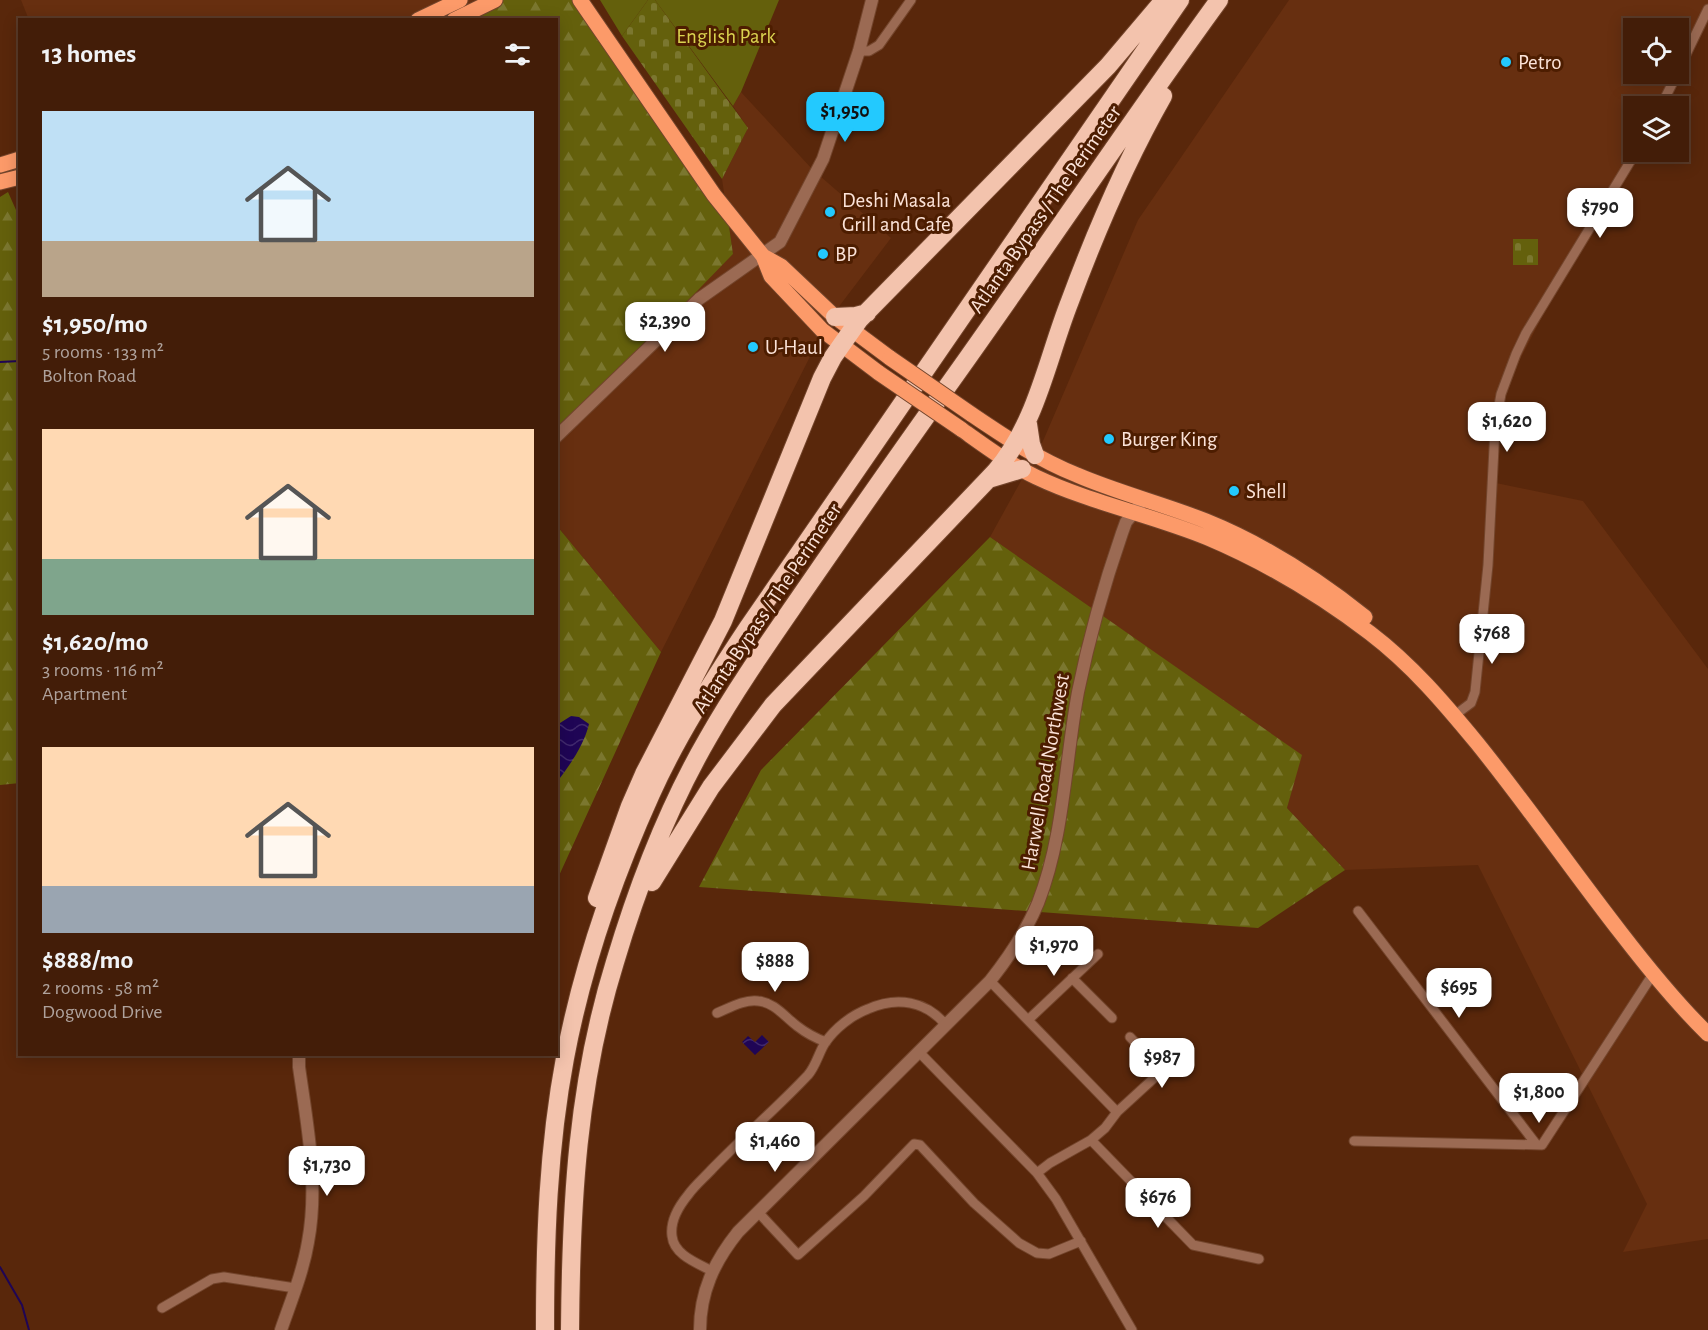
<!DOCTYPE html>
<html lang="en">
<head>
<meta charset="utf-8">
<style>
	:root { --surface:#431d08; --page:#4a2612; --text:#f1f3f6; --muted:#afa29c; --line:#5b3b29; --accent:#23c9fe }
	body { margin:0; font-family:"Alegreya Sans",sans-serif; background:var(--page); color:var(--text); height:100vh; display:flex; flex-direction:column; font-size:22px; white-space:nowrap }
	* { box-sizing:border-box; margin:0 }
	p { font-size:20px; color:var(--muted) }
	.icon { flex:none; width:33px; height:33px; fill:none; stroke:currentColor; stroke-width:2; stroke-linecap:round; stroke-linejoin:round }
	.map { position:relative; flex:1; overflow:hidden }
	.drawer { position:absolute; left:18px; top:18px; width:540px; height:1038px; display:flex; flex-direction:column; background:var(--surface); border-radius:0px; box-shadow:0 3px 15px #0003,0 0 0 2px var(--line) }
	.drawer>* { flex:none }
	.controls { position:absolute; left:1623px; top:18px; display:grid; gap:12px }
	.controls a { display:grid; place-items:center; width:66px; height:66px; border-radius:0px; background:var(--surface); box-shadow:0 3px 15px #0003,0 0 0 2px var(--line); font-size:30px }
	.price { position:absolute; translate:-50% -51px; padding:0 14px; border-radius:12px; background:#fff; color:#222; font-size:20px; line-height:39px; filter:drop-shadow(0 2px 3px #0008) }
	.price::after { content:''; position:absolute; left:50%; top:36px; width:18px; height:14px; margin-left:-9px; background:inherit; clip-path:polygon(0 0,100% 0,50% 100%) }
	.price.on { background:var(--accent); color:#111 }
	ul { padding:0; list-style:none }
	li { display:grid; align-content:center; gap:12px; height:318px; padding:0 24px }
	li span { display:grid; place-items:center; height:186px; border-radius:0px; color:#555 }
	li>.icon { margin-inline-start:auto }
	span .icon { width:108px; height:108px; fill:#fffc; stroke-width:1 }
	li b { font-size:26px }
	h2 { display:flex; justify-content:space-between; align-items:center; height:72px; padding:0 24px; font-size:26px }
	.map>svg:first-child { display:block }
</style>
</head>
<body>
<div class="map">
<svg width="1708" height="1330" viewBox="0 0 1708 1330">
	<defs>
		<pattern id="forest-firs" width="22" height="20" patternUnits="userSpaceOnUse" patternTransform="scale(1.5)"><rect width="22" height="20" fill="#64600c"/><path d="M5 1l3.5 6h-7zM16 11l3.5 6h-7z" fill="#7b772f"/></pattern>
		<pattern id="cemetery-stones" width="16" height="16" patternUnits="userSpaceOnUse" patternTransform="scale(1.5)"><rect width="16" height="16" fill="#64600c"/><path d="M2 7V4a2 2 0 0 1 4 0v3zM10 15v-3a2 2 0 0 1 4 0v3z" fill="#7b772f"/></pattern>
		<pattern id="water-waves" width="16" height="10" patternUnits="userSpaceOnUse" patternTransform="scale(1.5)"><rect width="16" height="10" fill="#1f0555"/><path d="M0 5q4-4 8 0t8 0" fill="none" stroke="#40296d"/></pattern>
	</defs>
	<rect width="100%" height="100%" fill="#59270b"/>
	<path fill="#672f10" d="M21 0H494L449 20H29Z
		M1289 0H1708V13L1679 73 1678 28H1634V74H1678L1662 106H1634V152L1563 276 1496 406V483L1583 501 1708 669V1239L1623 1252 1647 1204 1478 865 1345 870 1287 808 1301 755 990 537 1043 441 1138 220Z
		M741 92 812 169 891 238 828 321 661 652 557 526V433L733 254 722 179 748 128 733 106Z"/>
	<path fill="#64600c" d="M600 0H648L622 36Z
		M655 0H779L741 92 733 106Z"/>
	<path fill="url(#forest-firs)" d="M494 0H583L726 205 733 254 603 388 557 433 556 20H449Z
		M8 192 20 219V783L0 785V197Z
		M557 526 661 652 557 880Z
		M990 537 1302 755 1287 808 1345 870 1258 928 699 887 761 770Z"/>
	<path fill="url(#cemetery-stones)" d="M648 0H655L748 128 722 179 622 36Z
		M1513 239H1538V265H1513Z"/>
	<path fill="url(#water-waves)" d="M571 716 579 717 589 724C584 745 570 765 557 782L556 736 560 723Z
		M762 1035 769 1042 755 1055 742 1042 748 1036 755 1042Z"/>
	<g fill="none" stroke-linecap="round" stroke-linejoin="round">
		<path stroke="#1f0555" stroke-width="2" d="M0 362 20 361
			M0 1267 22 1305 29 1330"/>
		<defs>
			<path id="minor" d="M859 51H869L879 45 911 0
				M1678 71 1708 9
				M1661 106 1677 74
				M1455 715 1471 703 1475 692 1488 565 1495 428 1501 394 1516 354 1526 333 1636 152
				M1358 911 1536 1144
				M1072 978 1112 1018
				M990 981 1117 1112
				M717 1013C729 1008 745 999 758 1001 774 1002 785 1017 797 1026 806 1033 815 1038 826 1042
				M1028 1020 1098 954
				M1130 1037 1162 1071
				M919 1052 1037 1173 1056 1199 1132 1330
				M1091 1140 1193 1245 1259 1259
				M1354 1141 1542 1145 1653 974
				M1037 1173 1050 1163 1091 1140 1105 1128 1117 1112 1188 1047
				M758 1212 798 1255 864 1196 914 1144 920 1145 974 1203 1019 1243 1037 1253 1049 1254 1081 1241
				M712 1271C697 1263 674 1255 672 1236 670 1221 679 1206 688 1195 695 1185 705 1177 713 1168 744 1136 778 1107 808 1075 816 1066 819 1052 825 1043 835 1028 852 1015 868 1009 897 996 926 1001 946 1025
				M162 1308 212 1279 224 1277 295 1288"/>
			<path id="tertiary" d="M556 437 699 299 780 242 823 159 859 51 872 0
				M281 1330C291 1301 303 1272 308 1242 319 1184 307 1124 299 1067V1054
				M700 1330C700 1292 714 1262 738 1232L990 981C1009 957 1026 932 1038 903 1064 837 1065 762 1078 692 1089 638 1104 585 1122 533L1126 522 1139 506"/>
			<path id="primary" d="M580 0 714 195 763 256 771 276 822 330 879 373
				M418 20 460 0
				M454 20 495 0
				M0 165 20 159
				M0 182 20 177
				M763 256 781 266 835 317 890 358
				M971 414C1005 437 1039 460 1077 475 1119 493 1163 504 1206 521 1263 544 1316 578 1365 617
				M961 429C985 446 1009 464 1036 477 1091 503 1152 515 1208 538 1267 563 1320 595 1370 633 1412 665 1444 703 1477 743 1527 805 1572 870 1621 933 1648 968 1676 1003 1708 1034"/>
			<path id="motorway" d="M835 317 856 316 867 313
				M1028 424 1031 444 1035 455
				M989 479 1022 469
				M652 882 711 787 773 705 995 472C1037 423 1047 359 1070 301 1096 231 1126 161 1163 96
				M597 898 630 806 644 774 723 621 822 378 833 357 859 320 1108 66 1164 0
				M545 1330C545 1239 548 1148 565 1058 582 968 613 878 651 794 677 736 712 682 747 629L1180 0
				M570 1330C571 1203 577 1084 615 962 638 885 668 807 708 738 737 687 771 639 804 591 853 520 902 450 952 380 1042 254 1128 125 1219 0"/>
		</defs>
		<use href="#minor" stroke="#73452c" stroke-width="11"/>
		<use href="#tertiary" stroke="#73452c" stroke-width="14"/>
		<use href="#primary" stroke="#73452c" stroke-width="17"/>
		<use href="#motorway" stroke="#73452c" stroke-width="20"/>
		<use href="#minor" stroke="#9b6a53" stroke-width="9"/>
		<use href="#tertiary" stroke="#9b6a53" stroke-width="12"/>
		<use href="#primary" stroke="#fc9a69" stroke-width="15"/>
		<use href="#motorway" stroke="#f3c3ad" stroke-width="18"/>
		<defs>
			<path id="primary-bridge" d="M890 358 971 414
				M879 373 961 429"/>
		</defs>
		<use href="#primary-bridge" stroke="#73452c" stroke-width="17" stroke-linecap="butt"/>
		<use href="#primary-bridge" stroke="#fc9a69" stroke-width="15"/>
	</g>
	<g fill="#23c9fe" stroke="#4d1d00" stroke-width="2">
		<circle cx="1506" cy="62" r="6"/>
		<circle cx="830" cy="212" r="6"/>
		<circle cx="823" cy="254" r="6"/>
		<circle cx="753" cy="347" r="6"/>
		<circle cx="1109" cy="439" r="6"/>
		<circle cx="1234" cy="491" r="6"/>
	</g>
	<g text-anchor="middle" stroke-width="6" stroke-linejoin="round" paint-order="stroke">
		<g font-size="21" fill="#dad34f" stroke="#4d1d00">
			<text x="726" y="43">English Park</text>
		</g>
		<g font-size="21" fill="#fce3d8" stroke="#4d1d00" text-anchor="start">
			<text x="1518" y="69">Petro</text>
			<text x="842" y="207">Deshi Masala<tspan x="842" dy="24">Grill and Cafe</tspan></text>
			<text x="835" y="261">BP</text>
			<text x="765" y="354">U-Haul</text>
			<text x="1121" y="446">Burger King</text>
			<text x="1246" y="498">Shell</text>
		</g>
		<g font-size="21" fill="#fce3d8" stroke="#4d1d00">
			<text transform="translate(1045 209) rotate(-55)" y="7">Atlanta Bypass / The Perimeter</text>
			<text transform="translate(767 608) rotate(-56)" y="7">Atlanta Bypass / The Perimeter</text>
			<text transform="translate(1045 772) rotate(-80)" y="7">Harwell Road Northwest</text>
		</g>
	</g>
</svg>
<div class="controls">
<a><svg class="icon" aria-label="locate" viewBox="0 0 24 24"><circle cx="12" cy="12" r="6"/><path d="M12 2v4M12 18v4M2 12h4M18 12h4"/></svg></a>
<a><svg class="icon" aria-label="layers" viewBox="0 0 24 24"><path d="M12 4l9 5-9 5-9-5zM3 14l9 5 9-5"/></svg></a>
</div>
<b class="price on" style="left:845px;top:143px">$1,950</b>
<b class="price" style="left:1600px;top:239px">$790</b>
<b class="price" style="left:665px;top:353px">$2,390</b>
<b class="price" style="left:1507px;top:453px">$1,620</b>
<b class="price" style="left:1492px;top:665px">$768</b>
<b class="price" style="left:1054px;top:977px">$1,970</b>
<b class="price" style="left:775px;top:993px">$888</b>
<b class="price" style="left:1459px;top:1019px">$695</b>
<b class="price" style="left:1162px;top:1089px">$987</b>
<b class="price" style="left:1539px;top:1124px">$1,800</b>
<b class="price" style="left:775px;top:1173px">$1,460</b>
<b class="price" style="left:327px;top:1197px">$1,730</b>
<b class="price" style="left:1158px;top:1229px">$676</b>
<section class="drawer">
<h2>13 homes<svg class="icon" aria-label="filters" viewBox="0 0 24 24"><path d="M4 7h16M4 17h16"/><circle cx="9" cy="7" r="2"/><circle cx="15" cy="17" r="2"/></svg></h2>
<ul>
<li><span style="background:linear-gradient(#bfe0f5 70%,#b9a48a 0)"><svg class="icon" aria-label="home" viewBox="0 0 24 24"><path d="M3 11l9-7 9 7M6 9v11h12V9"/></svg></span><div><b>$1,950/mo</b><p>5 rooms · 133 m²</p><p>Bolton Road</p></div></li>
<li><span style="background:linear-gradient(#ffd9b3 70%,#7fa58c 0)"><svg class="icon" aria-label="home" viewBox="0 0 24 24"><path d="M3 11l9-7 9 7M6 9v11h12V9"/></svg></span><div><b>$1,620/mo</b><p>3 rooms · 116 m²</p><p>Apartment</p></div></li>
<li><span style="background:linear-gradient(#ffd9b3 75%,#9aa5b1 0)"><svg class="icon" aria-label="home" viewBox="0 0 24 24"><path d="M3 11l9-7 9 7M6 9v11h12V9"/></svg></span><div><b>$888/mo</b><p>2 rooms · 58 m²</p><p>Dogwood Drive</p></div></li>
</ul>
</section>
</div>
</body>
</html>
